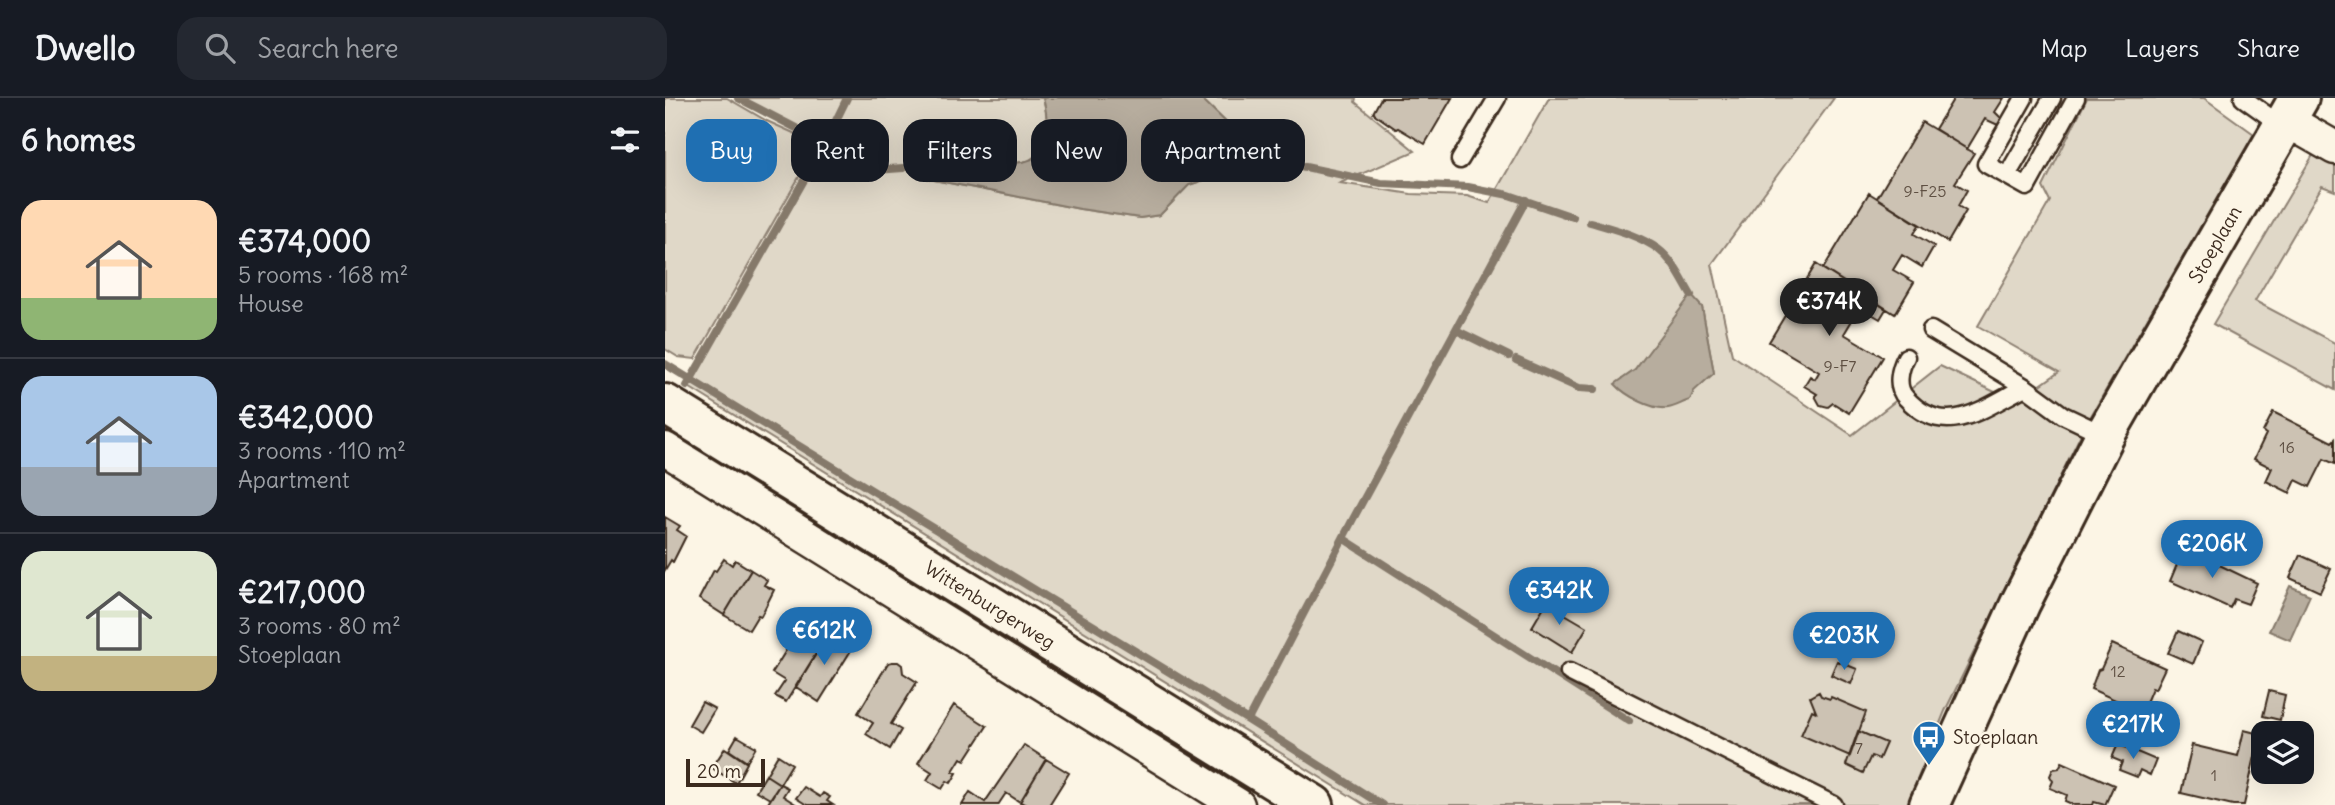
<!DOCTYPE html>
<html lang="en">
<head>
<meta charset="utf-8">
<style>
	:root { --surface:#171b24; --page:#242831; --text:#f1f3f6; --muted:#9ea1a6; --line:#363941; --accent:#1f6fb2 }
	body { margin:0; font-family:Delius,sans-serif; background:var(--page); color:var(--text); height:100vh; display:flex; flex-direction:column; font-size:26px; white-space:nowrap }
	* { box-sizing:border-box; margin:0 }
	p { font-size:23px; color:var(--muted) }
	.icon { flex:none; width:38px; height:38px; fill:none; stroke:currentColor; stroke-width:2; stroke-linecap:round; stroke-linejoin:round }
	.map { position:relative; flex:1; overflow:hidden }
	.details { display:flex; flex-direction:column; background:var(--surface); width:665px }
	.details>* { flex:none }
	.top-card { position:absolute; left:21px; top:21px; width:665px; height:63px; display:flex; gap:14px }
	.tools { position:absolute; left:1586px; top:623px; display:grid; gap:14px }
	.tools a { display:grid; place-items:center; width:63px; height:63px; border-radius:14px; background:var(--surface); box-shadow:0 7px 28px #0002; font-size:35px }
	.scale { position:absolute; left:21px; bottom:18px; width:79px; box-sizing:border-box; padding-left:7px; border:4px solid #3b2a1e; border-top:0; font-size:19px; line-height:24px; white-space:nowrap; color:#3b2a1e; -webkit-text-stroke:5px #fcf5e5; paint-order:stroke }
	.price { position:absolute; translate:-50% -60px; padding:0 16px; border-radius:24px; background:var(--accent); color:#fff; font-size:23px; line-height:46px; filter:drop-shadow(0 2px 4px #0008) }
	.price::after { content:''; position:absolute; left:50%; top:42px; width:21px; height:16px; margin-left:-10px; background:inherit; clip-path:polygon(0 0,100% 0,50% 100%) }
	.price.on { background:#222; color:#fff }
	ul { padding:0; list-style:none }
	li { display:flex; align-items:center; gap:21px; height:175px; padding:0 21px }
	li+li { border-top:2px solid var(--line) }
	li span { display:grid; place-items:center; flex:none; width:196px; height:140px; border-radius:21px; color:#555 }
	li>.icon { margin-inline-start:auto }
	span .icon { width:84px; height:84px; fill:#fffc; stroke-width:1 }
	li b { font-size:30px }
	h2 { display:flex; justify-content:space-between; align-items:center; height:84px; padding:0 21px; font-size:30px }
	.tag { padding:0 24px; border-radius:21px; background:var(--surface); box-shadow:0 7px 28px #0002; font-size:24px; line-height:63px }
	.tag.on { background:var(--accent); color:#fff }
	header { display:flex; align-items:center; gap:42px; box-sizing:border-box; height:98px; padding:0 35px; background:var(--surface); border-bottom:2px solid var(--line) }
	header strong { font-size:33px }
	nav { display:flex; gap:38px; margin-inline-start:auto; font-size:24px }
	.search { width:490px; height:63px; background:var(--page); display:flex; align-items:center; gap:18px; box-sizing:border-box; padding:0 24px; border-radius:21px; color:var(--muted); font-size:26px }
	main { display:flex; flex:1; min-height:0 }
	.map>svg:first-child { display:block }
</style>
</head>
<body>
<header>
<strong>Dwello</strong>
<div class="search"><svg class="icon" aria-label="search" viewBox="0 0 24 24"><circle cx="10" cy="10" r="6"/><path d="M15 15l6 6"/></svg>Search here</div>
<nav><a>Map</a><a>Layers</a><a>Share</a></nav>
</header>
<main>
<section class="details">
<h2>6 homes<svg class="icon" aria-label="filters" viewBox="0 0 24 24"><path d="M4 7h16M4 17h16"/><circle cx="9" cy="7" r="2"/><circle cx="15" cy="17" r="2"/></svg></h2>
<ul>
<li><span style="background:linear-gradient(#ffd9b3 70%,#8fb573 0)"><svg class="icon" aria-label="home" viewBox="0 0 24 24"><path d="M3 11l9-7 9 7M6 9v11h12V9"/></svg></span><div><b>€374,000</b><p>5 rooms · 168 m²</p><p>House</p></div></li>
<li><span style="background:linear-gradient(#a9c7e8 65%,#9aa5b1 0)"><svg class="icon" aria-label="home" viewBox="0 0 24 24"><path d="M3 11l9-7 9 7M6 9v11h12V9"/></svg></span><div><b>€342,000</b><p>3 rooms · 110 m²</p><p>Apartment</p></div></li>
<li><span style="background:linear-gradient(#dfe7d0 75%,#c2b280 0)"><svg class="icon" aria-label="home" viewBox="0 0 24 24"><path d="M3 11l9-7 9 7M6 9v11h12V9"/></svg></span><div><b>€217,000</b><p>3 rooms · 80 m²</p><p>Stoeplaan</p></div></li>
</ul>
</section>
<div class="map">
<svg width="1670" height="707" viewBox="0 0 1670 707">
	<rect width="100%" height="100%" fill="#fcf5e5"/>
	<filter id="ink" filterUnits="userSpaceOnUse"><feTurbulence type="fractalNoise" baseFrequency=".0143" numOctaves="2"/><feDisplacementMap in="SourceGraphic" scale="14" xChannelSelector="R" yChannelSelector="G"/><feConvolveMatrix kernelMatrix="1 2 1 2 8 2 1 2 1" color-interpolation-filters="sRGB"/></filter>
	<g filter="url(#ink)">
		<path fill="#e0d8c8" stroke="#8e8173" stroke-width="2" fill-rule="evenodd" d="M0 0H62L102 23 153 46 30 261 13 259 0 251Z
			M73 0H378C383 18 386 49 366 61 363 64 355 64 350 65 314 75 277 68 241 70L264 81 415 111 475 120 495 117 524 87 542 81H572L584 67H629L598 53 573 36 536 0H691L690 4 750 53 675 85 746 96 802 98 824 105 884 0H1169L1047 166 1067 257 1187 337 1275 268 1351 304 1394 274 1313 228 1385 103 1378 89 1422 0H1539L1589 36 1419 330 1280 613 1242 707H700L22 288 160 46ZM1037 209 1049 275 1028 293 1002 310C984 308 963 300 951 286L970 272 981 258Z
			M1651 52 1670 63V93L1657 88 1590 203 1670 245V292L1548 226Z"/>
		<path fill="#b7ad9e" stroke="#85796b" stroke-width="2" d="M378 0H536L573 36 598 53 631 67H584L572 81H542L524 87 495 117 475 120 415 111 264 81 238 70C276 68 314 75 352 65 356 64 364 63 367 61 386 47 383 18 378 0Z
			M1026 197 1037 209 1049 275 1029 293 1025 302C1018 304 1010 309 1003 310 987 312 961 298 950 286L970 272Z
			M1625 488 1645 497 1625 542 1604 533Z"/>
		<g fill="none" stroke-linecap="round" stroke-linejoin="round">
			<path stroke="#85796b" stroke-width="8" d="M73 0 160 45
				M631 67 716 85 803 89 844 97 908 119
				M147 68 171 75 238 70
				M925 124C948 131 974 137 993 151 1008 162 1017 182 1026 197
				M791 232 844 258
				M851 262 914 290 930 291
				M0 266 583 622 717 707
				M22 288 160 45 182 0
				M679 441 964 623
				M583 622 688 421 861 102"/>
		</g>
		<path fill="#ccc2b3" stroke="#3b2a1e" stroke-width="2" d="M716 0H787L760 46 733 30 731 31 708 15Z
			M1289 0H1339L1330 14 1338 22 1335 27H1333L1320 21 1302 51 1270 31Z
			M1257 24 1309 55 1290 85 1302 92 1293 108 1301 113 1283 144 1212 100Z
			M1204 95 1254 127 1249 136 1269 148 1257 169 1237 157 1228 172 1249 184 1230 216 1158 171Z
			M1151 166 1221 211 1215 221 1195 209 1179 236 1218 259 1184 315 1168 305 1163 309 1155 307 1150 298 1152 296 1139 288 1145 278 1150 281 1154 274 1104 244Z
			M1608 314 1667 344 1670 341V366L1659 361 1645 389 1631 382 1625 395 1601 383 1607 370 1589 361 1601 336 1598 334Z
			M0 419 15 428 12 432 21 438 8 464 6 462 0 472Z
			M1519 450 1592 485 1583 506 1569 501 1565 510 1505 483Z
			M1635 457 1666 471 1655 494 1625 480Z
			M59 461 67 467 70 462 86 472 59 517 34 501 49 472 51 473Z
			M86 472 102 482 99 487 109 492 96 518 93 517 84 532 59 517Z
			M881 505 922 529 907 554 867 529Z
			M146 521 165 533 121 604 110 598 120 583 107 575 138 525 142 527Z
			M165 533 184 545 181 551 185 554 154 604 131 589Z
			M1513 533 1537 544 1528 566 1503 555Z
			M1447 546 1500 570 1490 591 1487 590 1477 614 1426 591 1433 572 1436 571Z
			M1172 563 1192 571 1186 586 1166 577Z
			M227 564H233L237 567 238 575 252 584 226 626 236 632 225 651 201 636 208 625 193 615 223 565Z
			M1604 593 1620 597 1615 622 1598 618Z
			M1154 594 1156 598 1165 601 1166 599 1201 614 1185 658 1136 637 1147 612 1151 614 1145 599Z
			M37 604 50 611 36 634 24 627Z
			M289 607 322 628 300 662 296 660 288 673 292 675 286 685 282 683 277 691 262 682 267 674 253 665Z
			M1579 632 1595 636 1579 707H1568L1516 695 1527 647 1573 658Z
			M1193 633 1221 645 1214 661 1206 658 1198 675 1181 667Z
			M72 638 91 649 82 664 64 652Z
			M1453 646 1491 662 1485 677 1475 672 1472 679 1454 672 1457 664 1447 660Z
			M359 647 381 661 355 704 341 695 333 707H297L305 694 320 704Z
			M60 650 82 665 71 685 47 670Z
			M113 657 127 666 115 686 101 677Z
			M381 661 404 675 384 707H361L355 704Z
			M1397 664 1449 687 1440 707 1429 704 1428 707H1409L1400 703 1402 697 1385 690 1388 683 1385 678 1388 671 1394 670Z
			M101 677 115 686 105 701 91 693Z
			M115 686 123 690 118 698 132 707H102Z
			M139 689 155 699 158 695 165 699 162 703 168 707H142L131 700Z"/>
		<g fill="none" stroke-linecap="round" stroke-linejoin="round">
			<defs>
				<path id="service" d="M1359 0 1321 66 1362 89 1411 0
					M1578 0 1606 20 1621 22
					M795 62 832 0
					M1347 69 1387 0
					M1266 232 1360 289 1398 317 1440 337
					M1241 259C1235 270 1230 289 1241 300 1280 343 1318 310 1360 289
					M904 574 1169 707"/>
				<path id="minor" d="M1621 22 1670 50
					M0 351 573 707"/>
				<g id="tertiary">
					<path id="s1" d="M0 306 649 707"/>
					<path id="s2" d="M1264 707 1356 504 1440 337 1634 0"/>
				</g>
			</defs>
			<use href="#service" stroke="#3b2a1e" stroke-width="21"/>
			<use href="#minor" stroke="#3b2a1e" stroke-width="37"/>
			<use href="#tertiary" stroke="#3b2a1e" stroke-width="44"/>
			<use href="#service" stroke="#fcf5e5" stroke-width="16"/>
			<use href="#minor" stroke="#fcf5e5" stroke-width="32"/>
			<use href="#tertiary" stroke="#fcf5e5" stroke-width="38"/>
		</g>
	</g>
	<defs>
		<symbol id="bus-pin" viewBox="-11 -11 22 30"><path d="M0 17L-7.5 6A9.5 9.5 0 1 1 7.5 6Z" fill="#1f6fb2" stroke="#fcf5e5"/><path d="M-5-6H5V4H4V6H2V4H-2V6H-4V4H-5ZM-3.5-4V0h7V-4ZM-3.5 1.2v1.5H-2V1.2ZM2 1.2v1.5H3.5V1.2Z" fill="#fff"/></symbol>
	</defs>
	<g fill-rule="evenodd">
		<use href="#bus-pin" x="1245" y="620" width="38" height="52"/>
	</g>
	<g text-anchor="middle" stroke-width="5" stroke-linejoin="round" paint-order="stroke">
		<g font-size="16" fill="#5f5043">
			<text x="1260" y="99">9-F25</text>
			<text x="1175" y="274">9-F7</text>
			<text x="1622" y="355">16</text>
			<text x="1453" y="579">12</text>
			<text x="1194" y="656">7</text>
			<text x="1549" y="683">1</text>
		</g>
		<g font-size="19" fill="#3b2a1e" stroke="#fcf5e5">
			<text dy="7" stroke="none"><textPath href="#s2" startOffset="630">Stoeplaan</textPath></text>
			<text dy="7" stroke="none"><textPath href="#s1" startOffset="382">Wittenburgerweg</textPath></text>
		</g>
		<g font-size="19" fill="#3b2a1e" stroke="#fcf5e5" text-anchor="start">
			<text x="1288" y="646">Stoeplaan</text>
		</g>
	</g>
</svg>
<div class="tools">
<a><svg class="icon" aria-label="layers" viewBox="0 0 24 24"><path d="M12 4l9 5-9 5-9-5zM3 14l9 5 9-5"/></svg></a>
</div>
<div class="scale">20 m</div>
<b class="price on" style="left:1164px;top:240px">€374K</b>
<b class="price" style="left:1547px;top:482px">€206K</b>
<b class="price" style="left:894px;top:529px">€342K</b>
<b class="price" style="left:159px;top:569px">€612K</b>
<b class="price" style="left:1179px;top:574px">€203K</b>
<b class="price" style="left:1468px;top:663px">€217K</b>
<div class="top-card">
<a class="tag on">Buy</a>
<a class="tag">Rent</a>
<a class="tag">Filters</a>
<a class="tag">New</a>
<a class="tag">Apartment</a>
</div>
</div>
</main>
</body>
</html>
